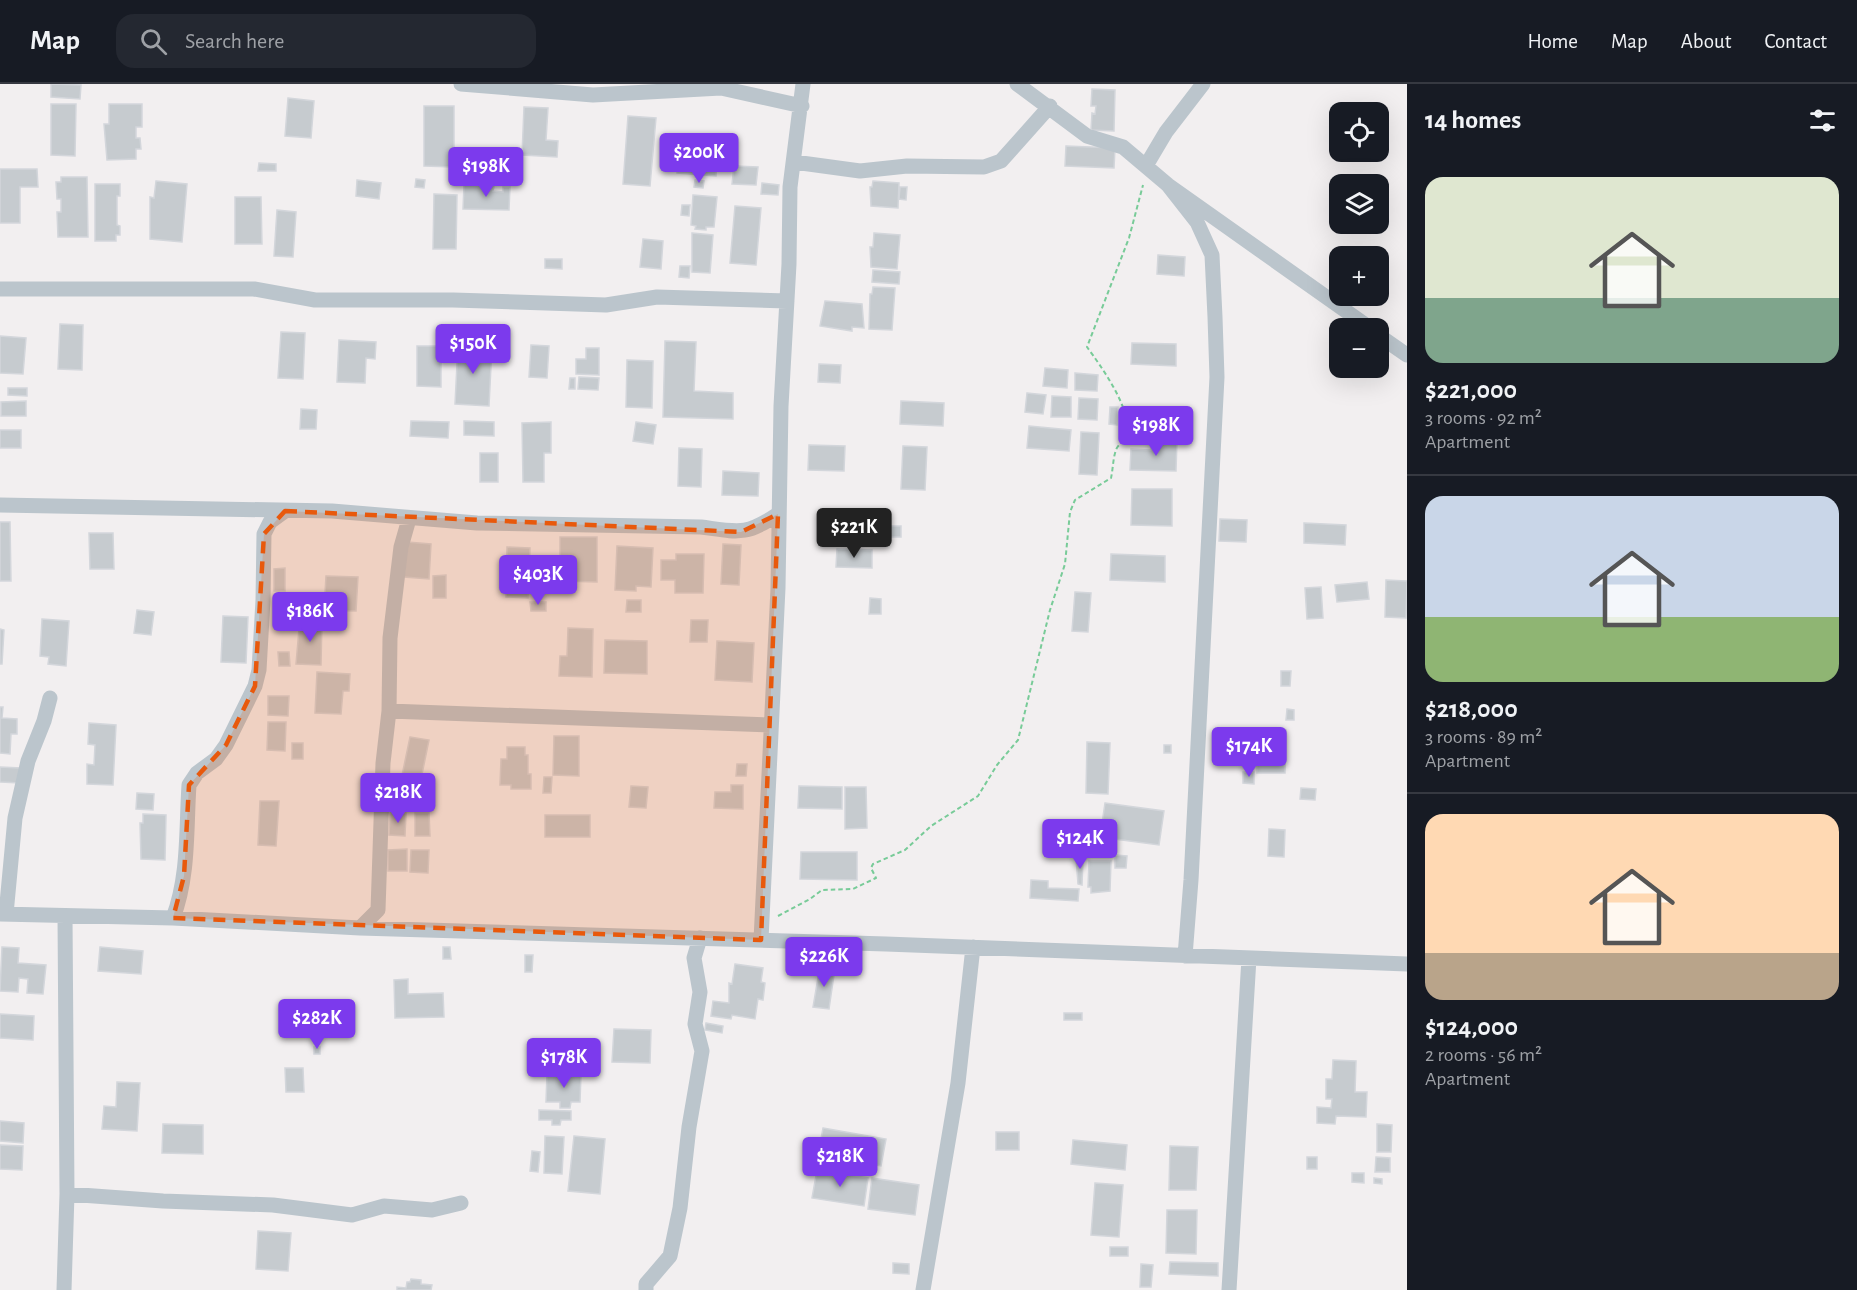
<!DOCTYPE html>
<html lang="en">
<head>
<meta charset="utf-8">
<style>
	:root { --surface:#171b24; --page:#242831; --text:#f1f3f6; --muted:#9ea1a6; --line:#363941; --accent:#7c3aed }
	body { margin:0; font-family:"Alegreya Sans",sans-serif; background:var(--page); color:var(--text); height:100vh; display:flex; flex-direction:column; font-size:22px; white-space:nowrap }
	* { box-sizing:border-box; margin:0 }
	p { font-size:20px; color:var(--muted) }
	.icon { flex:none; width:33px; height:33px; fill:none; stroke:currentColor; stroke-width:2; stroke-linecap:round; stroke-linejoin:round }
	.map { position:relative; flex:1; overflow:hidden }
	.drawer { display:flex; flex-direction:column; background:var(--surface); width:450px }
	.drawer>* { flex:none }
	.fabs { position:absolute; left:1329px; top:18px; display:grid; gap:12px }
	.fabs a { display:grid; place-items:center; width:60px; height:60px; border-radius:12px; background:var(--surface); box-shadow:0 6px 24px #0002; font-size:30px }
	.price { position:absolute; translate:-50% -51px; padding:0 14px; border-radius:6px; background:var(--accent); color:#fff; font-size:20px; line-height:39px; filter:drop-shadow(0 2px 3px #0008) }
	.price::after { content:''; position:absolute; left:50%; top:36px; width:18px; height:14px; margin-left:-9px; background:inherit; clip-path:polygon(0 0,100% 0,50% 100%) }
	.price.active { background:#222; color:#fff }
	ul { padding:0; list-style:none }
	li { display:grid; align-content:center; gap:12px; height:318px; padding:0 18px }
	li+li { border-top:2px solid var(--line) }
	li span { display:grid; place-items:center; height:186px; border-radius:18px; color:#555 }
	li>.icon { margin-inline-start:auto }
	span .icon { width:108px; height:108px; fill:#fffc; stroke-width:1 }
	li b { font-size:26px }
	h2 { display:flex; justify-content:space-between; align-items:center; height:72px; padding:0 18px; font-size:26px }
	header { display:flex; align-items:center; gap:36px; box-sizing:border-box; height:84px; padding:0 30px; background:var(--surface); border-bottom:2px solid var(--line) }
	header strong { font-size:28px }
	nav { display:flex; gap:33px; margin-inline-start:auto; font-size:21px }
	.search { width:420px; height:54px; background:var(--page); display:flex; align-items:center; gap:15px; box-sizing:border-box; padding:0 21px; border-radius:18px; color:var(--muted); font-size:22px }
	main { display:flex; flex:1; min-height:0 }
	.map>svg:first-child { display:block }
</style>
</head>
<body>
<header>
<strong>Map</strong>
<div class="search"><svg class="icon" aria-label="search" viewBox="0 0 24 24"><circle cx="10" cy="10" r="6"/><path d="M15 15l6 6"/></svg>Search here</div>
<nav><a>Home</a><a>Map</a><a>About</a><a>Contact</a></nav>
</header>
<main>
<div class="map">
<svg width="1407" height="1206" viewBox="0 0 1407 1206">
	<rect width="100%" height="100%" fill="#f2eff0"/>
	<path fill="#c6cbcf" stroke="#d3d6db" stroke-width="1.5" d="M51 0 81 1 80 15 51 13Z
		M1092 5 1115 6 1114 47 1091 46 1092 29 1095 30 1096 22H1091Z
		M288 14 314 17 311 54 285 52Z
		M51 20H76L75 72 51 71Z
		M109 20H142V43H136V54H140L141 65H136V75L107 76 104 40H109Z
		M424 22H454V83L424 82Z
		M524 23 548 24 546 56 558 57 557 73 522 71Z
		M628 32 656 34 650 102 623 100Z
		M679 58 718 61 716 92 677 89Z
		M1066 62 1115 64 1114 84 1065 82Z
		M259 79 276 80V87H258Z
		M734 82 758 83 756 101 732 100Z
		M0 85H37L38 103H20V139H0Z
		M61 93H87L88 153H58L57 128H61V115H57L56 98H61Z
		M416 95 425 96 424 104 415 103Z
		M357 96 381 99 379 115 356 112Z
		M695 96 704 97 703 104 694 103Z
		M156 97 187 100 182 158 150 155V113L154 114Z
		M873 97 899 99 898 124 871 122 870 103H872Z
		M762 99 779 101 778 111 761 110Z
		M95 100H120V112H117V141L120 142V151H116V157H95Z
		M464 101 494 102 493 107 503 108V103H510L509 126 463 125Z
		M900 103H907L906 116 899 115Z
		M434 110 457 111 456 165H433Z
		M693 111 717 113 714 143H706V146L695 145 696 142 691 141Z
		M235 113H261L262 160H235Z
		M682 121H690L689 132 681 131Z
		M735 122 761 124 756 181 730 179Z
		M277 126 296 128 293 173 274 172Z
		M692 149 713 151 710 189 692 188Z
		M874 149 900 151 897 185 871 183 870 163H873Z
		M643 155 663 157 661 185 640 183Z
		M1158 171 1185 173 1184 192 1157 190Z
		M545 175H562V185L545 184Z
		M680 182H690L689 194 679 193Z
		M873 186 900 188 899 200 872 198Z
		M873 203 895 204 892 246 869 245 870 210H872Z
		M825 217 862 220 864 244 852 243V247L820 242Z
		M60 240 83 241 82 286 58 285Z
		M281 248 305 249 303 295 278 294Z
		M0 252 26 254 23 290 0 289Z
		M339 256 376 258 375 275 366 274 365 299 337 298Z
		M665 257 696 258 694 307 733 309V335L663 333Z
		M1132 259 1176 260V282L1131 280Z
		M458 260 492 262 489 322 455 320Z
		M531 261 549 262 547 294 529 293Z
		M417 262H441V303L417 302Z
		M586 264H599V291L576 290V275H586Z
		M627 276 653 277 652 324 626 323Z
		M819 280 841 281 840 299 818 298Z
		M1045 284 1068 286 1067 304 1043 302Z
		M1075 289 1098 291 1097 307 1075 306Z
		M579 293 599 294 598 306 578 305Z
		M570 294H575V305H569Z
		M8 304H27V312L8 311Z
		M1027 309 1046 311 1043 330 1025 328Z
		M1052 312 1071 313V333H1051Z
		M1079 314 1098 315 1097 336 1078 335Z
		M26 317V332H1V318Z
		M901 317 944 319 943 342 900 340Z
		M1110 323H1118L1117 341 1109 340Z
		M301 325 317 326 316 345H300Z
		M411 337 449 338 448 354 410 352Z
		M464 337 494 338V352L464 351Z
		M551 338V369H544V398H523L522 339Z
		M636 338 656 341 653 360 633 357Z
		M1029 342 1071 346 1069 367 1027 364Z
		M0 346H21V364H0Z
		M1081 348 1099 349 1097 391 1079 390Z
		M1152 355 1177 356 1176 387 1130 386 1131 365 1151 366Z
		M809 361 845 362 844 387 808 386Z
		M903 362 927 363 925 406 901 405Z
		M679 364 702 365 701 403 678 402Z
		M480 369H498V398H480Z
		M723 387 759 389 758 412 722 411Z
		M1132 405H1172V442L1131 441Z
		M1220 435 1247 436 1246 458 1219 457Z
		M0 438H10L11 497H0Z
		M1304 439 1346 441 1345 461 1304 459Z
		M890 442H901V453H890Z
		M89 449H113L114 485H90Z
		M560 453H597V498L560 497Z
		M407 458 431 460 429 495 404 493Z
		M723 460 741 461 739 501 721 500Z
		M617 462 653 464 651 503 636 502V507L615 506Z
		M507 463 530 464 528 514 506 513Z
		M837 465 872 466V484L836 483Z
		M676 470H704L703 509H675V496H661V476H676Z
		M1111 470 1165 472V498L1110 496Z
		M285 484V507H274V485Z
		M446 491V514H433V492Z
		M326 492 358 493 356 527 324 526Z
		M1386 496 1407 497 1406 534 1385 533Z
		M1367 498 1369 515 1337 518 1335 501Z
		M1321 503 1323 534 1307 535 1305 504Z
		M1075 508 1091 509 1088 548 1072 547Z
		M870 514 881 515V530H869Z
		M627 516H641V528H626Z
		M530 518H546V527H531Z
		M137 526 154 528 151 551 134 549Z
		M223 532 248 533 246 579 221 578Z
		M42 535 69 537 66 582 48 580 49 573 40 572Z
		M297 536 322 537 321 581 296 580 299 545Z
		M691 536H708L707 558H690Z
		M568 544 593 545 592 593 559 592 560 572H567Z
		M0 545 4 546 2 580H0Z
		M605 556 647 557V590L604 589Z
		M717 557 754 559 752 598 715 596Z
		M278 568H289L290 582H279Z
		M1281 587H1291L1290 602H1281Z
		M317 588 350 590 349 607H343L341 630 315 629Z
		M268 612H289L288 632 268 631Z
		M0 623H3L2 634 17 635V650H11L10 670 0 669Z
		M1287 625 1294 626V636H1286Z
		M268 638H286L285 667 267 666Z
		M89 639 116 641 113 701 87 700V680L94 681 95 661 88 660Z
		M1252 645 1286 646 1285 689H1257V659H1251Z
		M554 652H579V692L553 691Z
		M410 653 429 656 419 705 400 701Z
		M1087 658 1110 659 1108 710 1086 709Z
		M292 659H303V675H292Z
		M1164 661H1171V669H1164Z
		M507 663H525V671H528V690H531V705H511V701H500L501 675H507Z
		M737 680H747L746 692H736Z
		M0 683 21 684 20 699 0 698Z
		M1243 688H1254V700L1243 699Z
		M544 693H552L551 709H543Z
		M731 701H743V725L714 724 715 708H731Z
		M631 702 648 703 646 724 629 723Z
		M799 702 842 703V725L798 724Z
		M845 703H866L867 744 845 745Z
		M1301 704 1316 705 1315 716 1300 715Z
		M137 709 154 710 153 726 136 725Z
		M260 717H279L276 762 258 761Z
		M1105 719 1164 727 1159 761 1100 753Z
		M390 729H406L405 752 389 751Z
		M415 729H429L430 752H415Z
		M143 730 166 731 165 776 141 775 140 739H143Z
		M545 731H590V753H545Z
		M1269 745 1285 746 1284 773 1268 772Z
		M407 765V787H388V766Z
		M411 766H429L428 789 410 788Z
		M801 768H857V796L800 795Z
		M1115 771 1127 772 1126 784H1115Z
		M1076 774 1083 775 1082 801 1078 800Z
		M1089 777H1111L1110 807 1091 809V803H1088Z
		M1031 796 1048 797V804L1079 805 1078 817 1030 814Z
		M2 863 19 864 18 879 46 881 43 910 27 909 28 895 19 894 18 908 0 907Z
		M100 863 143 867 141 890 98 887Z
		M443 863H450L451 875H443Z
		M525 871H533L532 888H525Z
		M735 880 763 884 761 898 765 899 763 916 758 915 755 935 732 931 731 935 711 932 713 917 729 919V899L732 900Z
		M820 882 835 884 829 925 813 923Z
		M408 895V910L443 909 444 933 395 934 394 896Z
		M1064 929H1082V936H1064Z
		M0 930 34 932 33 956 0 954Z
		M706 939 723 942 722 949 705 946Z
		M614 945 651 946 650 979 612 978Z
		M314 963H320V970H314Z
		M1333 976 1356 977 1355 1008H1367L1366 1033 1336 1032 1335 1040 1317 1039V1023L1331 1024 1332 1015H1326V995H1332Z
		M285 984H303L304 1008H286Z
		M547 990H581L580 1018H571L570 1024H560V1018H546Z
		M117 998 140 999 137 1047 102 1045 104 1022 116 1023Z
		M539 1026 571 1027V1036H561L560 1041H552V1036H539Z
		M0 1037 24 1039 23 1059 0 1057Z
		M163 1040 203 1041V1070L162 1069Z
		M1377 1040 1392 1041 1391 1068H1377Z
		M823 1044 886 1055 881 1082 818 1071Z
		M996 1048H1019V1066H996Z
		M545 1052 564 1053 562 1090 544 1089Z
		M574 1052 605 1055 600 1110 568 1107Z
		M1073 1056 1127 1061 1125 1086 1071 1080Z
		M0 1061 23 1062 22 1086 0 1085Z
		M1170 1062 1198 1063 1196 1106H1169Z
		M532 1067 540 1068 538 1088 530 1087Z
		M1307 1073H1317V1085H1307Z
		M1376 1073 1390 1074V1088H1375Z
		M817 1086 868 1094 864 1122 812 1114Z
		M1352 1089H1364V1099L1352 1098Z
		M872 1094 919 1101 915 1131 868 1125Z
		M1374 1094 1382 1095V1100L1374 1099Z
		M1095 1099 1123 1101 1119 1153 1091 1151Z
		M1167 1126H1197L1196 1170 1166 1169Z
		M258 1147 291 1149 288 1187 256 1185Z
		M1110 1163H1128V1172H1110Z
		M1170 1178 1218 1179V1192L1169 1190Z
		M893 1179 909 1180V1190L893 1189Z
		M1141 1180 1153 1181 1151 1203H1140Z
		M411 1195 421 1196V1200L432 1201 431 1206H397V1203L406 1204 407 1198H410Z"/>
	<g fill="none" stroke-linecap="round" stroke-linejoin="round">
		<path stroke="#78cb98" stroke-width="2" stroke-dasharray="4.5 3" stroke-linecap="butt" d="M778 832 810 815 822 806 853 805 876 794 871 784 873 780 905 766 931 742 978 712 997 681 1018 656 1050 526 1065 480 1070 428 1075 416 1111 394C1113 385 1113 374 1116 366 1118 360 1125 357 1126 351 1134 327 1100 281 1087 263L1129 154 1143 101"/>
		<path stroke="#bbc5cc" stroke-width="15" d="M461 0 593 11 721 4 802 22
			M1017 0 1087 52 1123 63 1168 101 1370 244
			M794 78 860 87 907 82 984 83 1001 77 1050 22
			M1147 80 1166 48 1203 0
			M1168 101 1197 138 1212 171 1215 233 1217 293 1191 796 1185 872
			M0 205H254L315 216H453L606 221 657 213 787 217
			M1378 251 1407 271
			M0 421 332 427 477 439 701 443C738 448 746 452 778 430
			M389 627 770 641
			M0 830 173 834 360 844 378 826 383 679 389 627 390 554 401 463 409 435
			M6 830 15 734 28 677 44 637 50 614
			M173 834C189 792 186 746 189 701L197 689 216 675 226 661 255 602 259 586 263 516 264 450 270 438 285 427
			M360 844 886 860 1407 880
			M761 856 778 504 781 322 789 180 790 103 803 0
			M67 1110 163 1117 273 1121 352 1131 384 1122 432 1126 461 1119
			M64 1206 67 1110 65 832
			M646 1206V1200L670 1172 680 1124 689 1043 702 967 695 940 700 908 694 874 700 854
			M923 1206 958 999 973 863
			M1229 1206 1249 874"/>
	</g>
	<path fill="#e8590c" fill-opacity="0.2" stroke="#e8590c" stroke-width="4.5" stroke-dasharray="12 8" stroke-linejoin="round" d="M285 427 741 448 778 430 761 856 173 834 184 792 189 701 226 661 255 602 264 450Z"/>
</svg>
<div class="fabs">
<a><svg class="icon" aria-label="locate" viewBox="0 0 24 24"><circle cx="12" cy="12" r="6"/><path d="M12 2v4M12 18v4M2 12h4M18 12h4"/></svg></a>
<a><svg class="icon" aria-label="layers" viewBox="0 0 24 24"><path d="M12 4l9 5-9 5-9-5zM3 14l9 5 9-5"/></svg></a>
<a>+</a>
<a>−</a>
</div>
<b class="price" style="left:699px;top:100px">$200K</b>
<b class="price" style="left:486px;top:114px">$198K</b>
<b class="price" style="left:473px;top:291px">$150K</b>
<b class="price" style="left:1156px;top:373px">$198K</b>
<b class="price active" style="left:854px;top:475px">$221K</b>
<b class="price" style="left:538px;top:522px">$403K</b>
<b class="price" style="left:310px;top:559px">$186K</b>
<b class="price" style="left:1249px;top:694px">$174K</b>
<b class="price" style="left:398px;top:740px">$218K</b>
<b class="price" style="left:1080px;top:786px">$124K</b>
<b class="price" style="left:824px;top:904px">$226K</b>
<b class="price" style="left:317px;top:966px">$282K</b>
<b class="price" style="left:564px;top:1005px">$178K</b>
<b class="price" style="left:840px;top:1104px">$218K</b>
</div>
<section class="drawer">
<h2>14 homes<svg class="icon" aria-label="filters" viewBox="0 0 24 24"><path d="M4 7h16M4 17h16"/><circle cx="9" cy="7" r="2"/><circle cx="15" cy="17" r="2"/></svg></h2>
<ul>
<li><span style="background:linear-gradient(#dfe7d0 65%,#7fa58c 0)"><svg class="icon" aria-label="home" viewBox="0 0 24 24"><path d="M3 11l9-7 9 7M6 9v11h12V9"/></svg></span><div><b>$221,000</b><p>3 rooms · 92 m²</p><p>Apartment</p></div></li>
<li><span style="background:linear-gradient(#c9d6e8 65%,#8fb573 0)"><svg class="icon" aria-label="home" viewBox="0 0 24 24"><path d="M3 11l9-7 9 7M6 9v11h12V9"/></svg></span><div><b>$218,000</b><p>3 rooms · 89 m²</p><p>Apartment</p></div></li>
<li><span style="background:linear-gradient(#ffd9b3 75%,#b9a48a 0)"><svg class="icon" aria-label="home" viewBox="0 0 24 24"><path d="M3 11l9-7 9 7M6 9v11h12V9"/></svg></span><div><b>$124,000</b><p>2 rooms · 56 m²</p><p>Apartment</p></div></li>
</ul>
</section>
</main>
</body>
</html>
